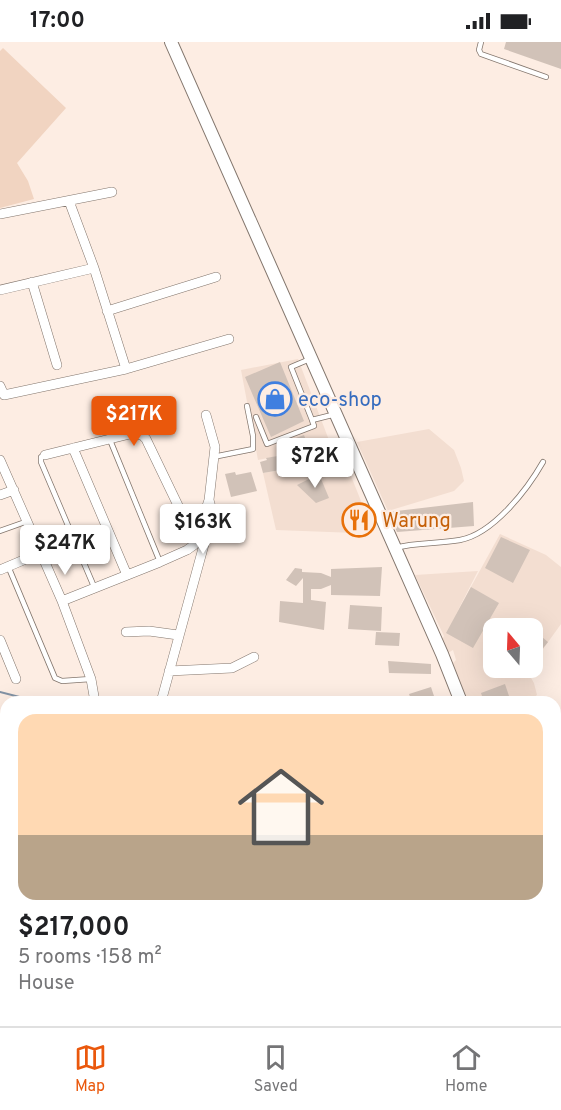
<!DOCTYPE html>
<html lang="en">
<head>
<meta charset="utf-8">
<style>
	:root { --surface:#fff; --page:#f6f6f6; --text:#202124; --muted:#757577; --line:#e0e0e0; --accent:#ea580c }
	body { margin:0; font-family:Overpass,sans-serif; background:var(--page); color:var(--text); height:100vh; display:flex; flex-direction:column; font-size:22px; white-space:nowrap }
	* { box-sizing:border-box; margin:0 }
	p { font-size:20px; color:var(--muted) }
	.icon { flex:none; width:33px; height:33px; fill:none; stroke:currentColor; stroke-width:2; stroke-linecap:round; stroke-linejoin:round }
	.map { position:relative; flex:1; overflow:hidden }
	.drawer { position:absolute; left:0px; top:654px; width:561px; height:330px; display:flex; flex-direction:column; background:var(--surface); border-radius:18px 18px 0 0; box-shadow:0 6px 24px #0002 }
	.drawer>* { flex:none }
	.needle { width:39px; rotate:341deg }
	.fabs { position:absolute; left:483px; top:576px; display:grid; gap:12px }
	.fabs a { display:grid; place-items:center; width:60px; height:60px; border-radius:12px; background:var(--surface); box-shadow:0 6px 24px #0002; font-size:30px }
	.price { position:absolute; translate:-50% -51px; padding:0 14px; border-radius:6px; background:#fff; color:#222; font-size:20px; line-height:39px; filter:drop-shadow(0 2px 3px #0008) }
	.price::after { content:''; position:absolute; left:50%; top:36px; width:18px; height:14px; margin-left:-9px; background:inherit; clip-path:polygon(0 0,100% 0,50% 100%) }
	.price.active { background:var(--accent); color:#fff }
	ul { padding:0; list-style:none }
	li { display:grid; align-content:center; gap:12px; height:318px; padding:0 18px }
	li+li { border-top:2px solid var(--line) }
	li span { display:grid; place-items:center; height:186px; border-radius:18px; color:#555 }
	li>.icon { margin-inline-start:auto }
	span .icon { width:108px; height:108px; fill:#fffc; stroke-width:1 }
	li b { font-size:26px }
	.status { display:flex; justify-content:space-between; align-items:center; height:42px; padding:0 30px; background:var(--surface); direction:ltr }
	.status svg { height:16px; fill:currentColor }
	.menu { display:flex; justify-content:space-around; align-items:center; height:84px; border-top:2px solid var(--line); background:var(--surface); font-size:16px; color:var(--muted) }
	.menu a { display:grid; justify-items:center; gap:3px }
	.menu .active { color:var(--accent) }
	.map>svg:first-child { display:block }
</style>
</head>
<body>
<div class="status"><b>17:00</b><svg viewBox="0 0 49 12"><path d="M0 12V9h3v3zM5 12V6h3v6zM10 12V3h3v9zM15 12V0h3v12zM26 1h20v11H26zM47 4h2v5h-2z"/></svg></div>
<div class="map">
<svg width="561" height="984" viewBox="0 0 561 984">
	<rect width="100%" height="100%" fill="#fdede3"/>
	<path fill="#f3ded1" d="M298 317 332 406 308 410V408L258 418 241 328Z
		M429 387 454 408 461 426 464 439 454 449 388 469 357 400Z
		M341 409 363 464 348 468 356 491 276 488 263 431 310 423V415Z
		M500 492 546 513 561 525V582L533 621 532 586H494V626H532L531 636 534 641 537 653 533 656V660H467L453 621 456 618 453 608 448 611 442 598 444 594 415 533 478 529 456 572Z"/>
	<path fill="#f1d4c1" d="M3 6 66 66 17 121 28 139 34 157 0 166V9Z"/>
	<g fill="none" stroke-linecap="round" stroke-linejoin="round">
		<path stroke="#8292a4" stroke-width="2" d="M0 650 39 660
			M555 830H561
			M517 984 528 983 536 978"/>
	</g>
	<path fill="#d1c2b8" d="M506 0H561V27L504 7Z
		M280 320 304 379 271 395 245 335Z
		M304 393 308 404 307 405 310 423 263 431 260 420 267 418 266 416 283 413 280 405 286 403 285 400Z
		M235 430 236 433 251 430 257 449 231 455 225 432Z
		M319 432 329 456 316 461 297 443Z
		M473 460 474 484 397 490 388 470Z
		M501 495 530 508 513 541 485 526Z
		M382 525 380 554 331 553V543L321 547H311V558L326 560 324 588 279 580 280 559 303 561V536L296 544 286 538 295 526 302 527V530L321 531 331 535V527Z
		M471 545 499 561 473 606 446 591Z
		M350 563 382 565 381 589 348 587Z
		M376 590 400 591 399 604 375 603Z
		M536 590 548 600 532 620V594Z
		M388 619 431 622V632L389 631Z
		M505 642 511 660H484L481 651Z
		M431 645 436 660H412L409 652Z"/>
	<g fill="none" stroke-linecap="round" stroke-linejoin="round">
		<defs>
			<path id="service" d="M481 0 479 8 481 12 546 35
				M310 317 291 325 312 378 336 372
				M256 375 267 402 314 384 312 378
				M110 398 160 520
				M45 413 41 415V420L95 547
				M213 415 253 407V394L247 364
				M0 489 28 479
				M395 506C416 500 438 502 460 498 493 492 527 448 543 420
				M8 524 55 636 62 639 91 637"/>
			<path id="minor" d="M69 159 94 226 126 327
				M0 172 112 150
				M32 240 57 323
				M0 248 94 226
				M107 269 216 235
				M0 344 4 353 126 327 229 297
				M73 406 127 533
				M45 413 130 392 142 393 146 397 185 478
				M0 418 62 559 91 637 95 660
				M0 453 14 448
				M0 528 40 511
				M62 559 160 520 187 508 194 503 209 458 215 405 206 373
				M126 590 149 589 178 593
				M0 598 16 637
				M169 629 232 626 254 615
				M161 660 211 477 212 469 209 458
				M0 955H6
				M15 978V984
				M42 978V984"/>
			<path id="secondary" d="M171 0 442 612 461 660
				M203 984 204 978
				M214 984 216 978"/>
			<path id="primary" d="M0 882H6
				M186 978 189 984
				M314 978 351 984
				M439 978 440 984
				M365 984H389
				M419 984 425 978"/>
		</defs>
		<use href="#service" stroke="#83766d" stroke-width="6"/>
		<use href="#minor" stroke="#83766d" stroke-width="10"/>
		<use href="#secondary" stroke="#83766d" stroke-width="14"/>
		<use href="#primary" stroke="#d5d4d3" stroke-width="15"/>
		<path stroke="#9c918a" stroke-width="1.5" stroke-dasharray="4.5 4.5" stroke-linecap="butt" d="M149 978 153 984
			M86 984 90 978"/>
		<use href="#service" stroke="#fff" stroke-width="4.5"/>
		<use href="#minor" stroke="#fff" stroke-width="9"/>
		<use href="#secondary" stroke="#fff" stroke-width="12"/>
		<use href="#primary" stroke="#9de6f0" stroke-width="14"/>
	</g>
	<defs>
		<symbol id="shop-ring" viewBox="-11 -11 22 22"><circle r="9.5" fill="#fdede3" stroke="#3f7fe0" stroke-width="1.5"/><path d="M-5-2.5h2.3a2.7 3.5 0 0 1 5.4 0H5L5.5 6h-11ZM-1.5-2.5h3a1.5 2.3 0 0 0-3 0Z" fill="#3f7fe0"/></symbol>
		<symbol id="restaurant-ring" viewBox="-11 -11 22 22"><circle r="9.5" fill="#fdede3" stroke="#e8710a" stroke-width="1.5"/><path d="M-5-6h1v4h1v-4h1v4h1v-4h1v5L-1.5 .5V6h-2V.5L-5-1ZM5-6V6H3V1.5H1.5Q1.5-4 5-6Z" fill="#e8710a"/></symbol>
	</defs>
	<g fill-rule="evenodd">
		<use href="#shop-ring" x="256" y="338" width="38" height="38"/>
		<use href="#restaurant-ring" x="340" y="459" width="38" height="38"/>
	</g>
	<g text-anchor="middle" stroke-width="4.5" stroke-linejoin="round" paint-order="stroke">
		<g font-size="20" fill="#366cbe" stroke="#fdede3" text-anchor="start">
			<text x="298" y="364">eco-shop</text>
		</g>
		<g font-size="20" fill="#c56008" stroke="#fdede3" text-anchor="start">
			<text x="382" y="485">Warung</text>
		</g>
	</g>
</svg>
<div class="fabs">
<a><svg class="needle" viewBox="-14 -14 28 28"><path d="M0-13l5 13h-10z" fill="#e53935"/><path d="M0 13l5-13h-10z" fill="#757577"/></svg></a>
</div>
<b class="price active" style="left:134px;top:405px">$217K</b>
<b class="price" style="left:315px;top:447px">$72K</b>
<b class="price" style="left:203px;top:513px">$163K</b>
<b class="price" style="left:65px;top:534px">$247K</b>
<section class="drawer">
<ul>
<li><span style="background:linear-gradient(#ffd9b3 65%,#b9a48a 0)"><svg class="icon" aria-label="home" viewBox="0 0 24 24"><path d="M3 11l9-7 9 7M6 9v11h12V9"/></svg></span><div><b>$217,000</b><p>5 rooms · 158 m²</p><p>House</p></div></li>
</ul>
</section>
</div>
<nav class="menu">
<a class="active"><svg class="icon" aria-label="map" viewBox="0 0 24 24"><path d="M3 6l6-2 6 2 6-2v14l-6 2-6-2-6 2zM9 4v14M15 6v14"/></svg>Map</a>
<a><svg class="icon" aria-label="saved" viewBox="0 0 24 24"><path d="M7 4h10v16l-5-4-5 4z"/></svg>Saved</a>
<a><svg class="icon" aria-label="home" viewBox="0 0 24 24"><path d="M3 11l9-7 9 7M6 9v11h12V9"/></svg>Home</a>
</nav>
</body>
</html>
